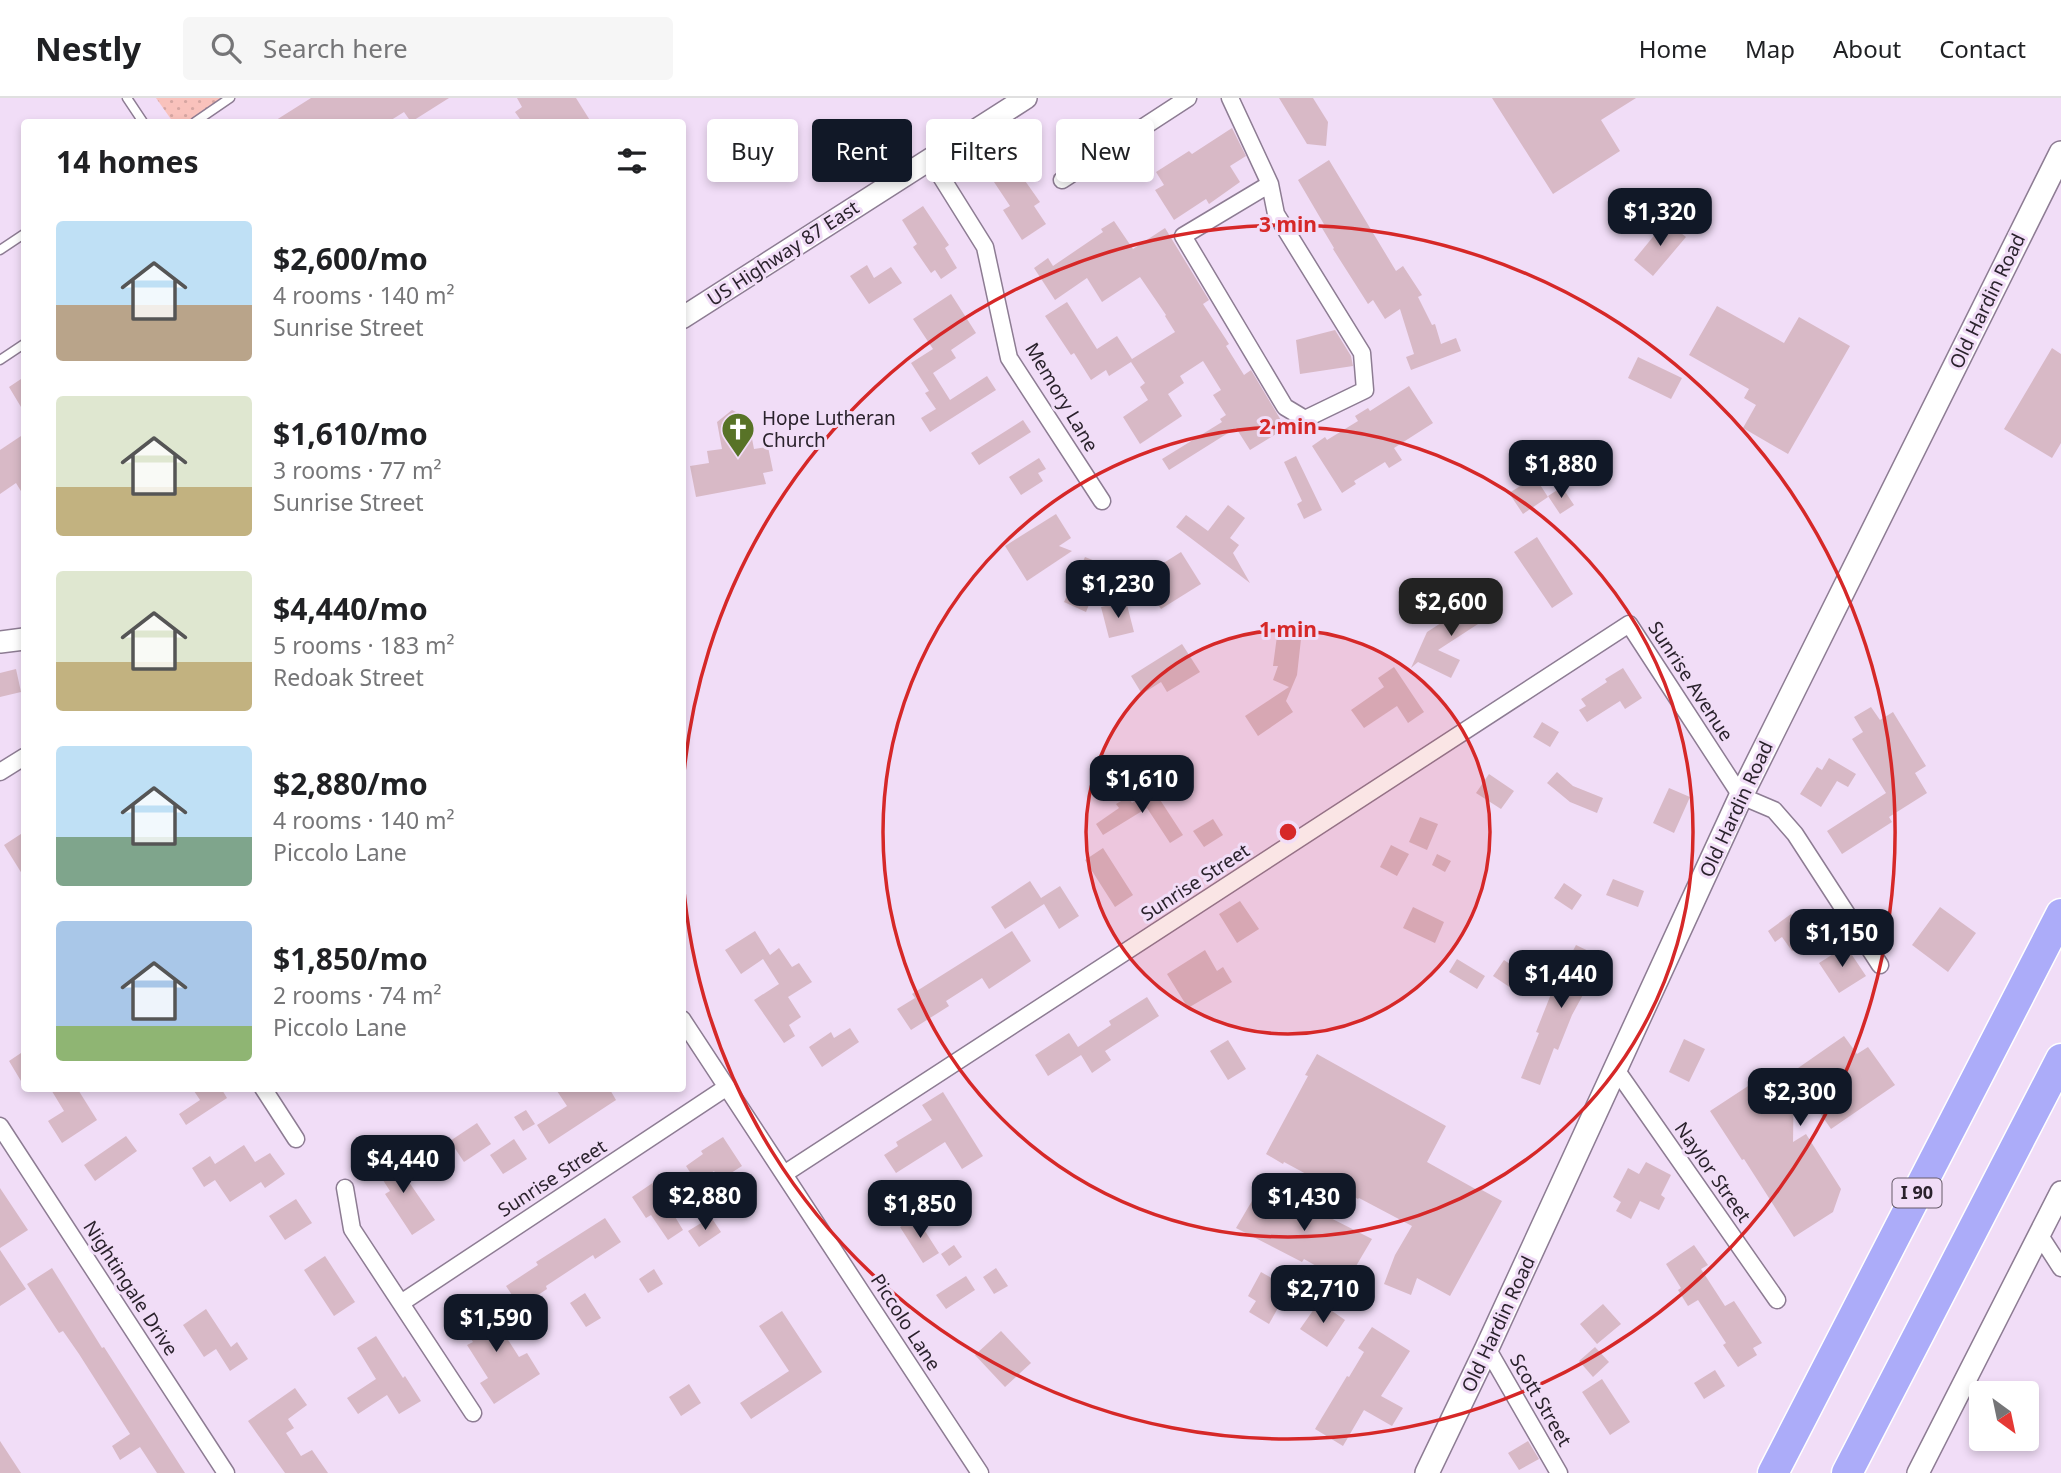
<!DOCTYPE html>
<html lang="en">
<head>
<meta charset="utf-8">
<style>
	:root { --surface:#fff; --page:#f6f6f6; --text:#202124; --muted:#757577; --line:#e0e0e0; --accent:#111827 }
	body { margin:0; font-family:"Noto Sans",sans-serif; background:var(--page); color:var(--text); height:100vh; display:flex; flex-direction:column; font-size:26px; white-space:nowrap }
	* { box-sizing:border-box; margin:0 }
	p { font-size:23px; color:var(--muted) }
	.icon { flex:none; width:38px; height:38px; fill:none; stroke:currentColor; stroke-width:2; stroke-linecap:round; stroke-linejoin:round }
	.map { position:relative; flex:1; overflow:hidden }
	.sheet { position:absolute; left:21px; top:21px; width:665px; height:973px; display:flex; flex-direction:column; background:var(--surface); border-radius:7px; box-shadow:0 4px 10px #0003 }
	.sheet>* { flex:none }
	.top-card { position:absolute; left:707px; top:21px; width:665px; height:63px; display:flex; gap:14px }
	.needle { width:46px; rotate:147deg }
	.tools { position:absolute; left:1969px; top:1283px; display:grid; gap:14px }
	.tools a { display:grid; place-items:center; width:70px; height:70px; border-radius:7px; background:var(--surface); box-shadow:0 4px 10px #0003; font-size:35px }
	.price { position:absolute; translate:-50% -60px; padding:0 16px; border-radius:14px; background:var(--accent); color:#fff; font-size:23px; line-height:46px; filter:drop-shadow(0 2px 4px #0008) }
	.price::after { content:''; position:absolute; left:50%; top:42px; width:21px; height:16px; margin-left:-10px; background:inherit; clip-path:polygon(0 0,100% 0,50% 100%) }
	.price.current { background:#222; color:#fff }
	ul { padding:0; list-style:none }
	li { display:flex; align-items:center; gap:21px; height:175px; padding:0 35px }
	li span { display:grid; place-items:center; flex:none; width:196px; height:140px; border-radius:7px; color:#555 }
	li>.icon { margin-inline-start:auto }
	span .icon { width:84px; height:84px; fill:#fffc; stroke-width:1 }
	li b { font-size:30px }
	h2 { display:flex; justify-content:space-between; align-items:center; height:84px; padding:0 35px; font-size:30px }
	.chip { padding:0 24px; border-radius:7px; background:var(--surface); box-shadow:0 4px 10px #0003; font-size:24px; line-height:63px }
	.chip.current { background:var(--accent); color:#fff }
	header { display:flex; align-items:center; gap:42px; box-sizing:border-box; height:98px; padding:0 35px; background:var(--surface); border-bottom:2px solid var(--line) }
	header strong { font-size:33px }
	nav { display:flex; gap:38px; margin-inline-start:auto; font-size:24px }
	.search { width:490px; height:63px; background:var(--page); display:flex; align-items:center; gap:18px; box-sizing:border-box; padding:0 24px; border-radius:7px; color:var(--muted); font-size:26px }
	.map>svg:first-child { display:block }
</style>
</head>
<body>
<header>
<strong>Nestly</strong>
<div class="search"><svg class="icon" aria-label="search" viewBox="0 0 24 24"><circle cx="10" cy="10" r="6"/><path d="M15 15l6 6"/></svg>Search here</div>
<nav><a>Home</a><a>Map</a><a>About</a><a>Contact</a></nav>
</header>
<div class="map">
<svg width="2061" height="1375" viewBox="0 0 2061 1375">
	<defs>
		<pattern id="grass-dots" width="8" height="8" patternUnits="userSpaceOnUse" patternTransform="scale(1.75)"><rect width="8" height="8" fill="#f9c2bc"/><path d="M2 2h.1M6 6h.1" fill="none" stroke="#d6a6a2" stroke-width="1.8" stroke-linecap="round"/></pattern>
	</defs>
	<rect width="100%" height="100%" fill="#f1ddf7"/>
	<path fill="url(#grass-dots)" d="M156 0H223L186 24H173Z"/>
	<path fill="#d8b9c6" d="M311 0H449L411 24 404 14 388 24H273Z
		M517 0H576L591 24H522L515 14 522 9Z
		M1279 0H1313L1328 24 1326 48 1307 46Z
		M1492 0H1636L1601 22 1620 53 1553 96Z
		M1232 30 1246 58 1230 68 1240 84 1209 106 1206 101 1174 122 1155 92 1164 87 1156 74 1189 53 1192 56Z
		M1329 62 1396 173 1403 168 1422 197 1418 199 1432 227 1435 226 1441 246 1456 240 1461 253 1411 272 1406 259 1414 256 1400 211 1385 221 1373 202 1368 206 1333 151 1334 150 1322 130 1325 128 1298 82Z
		M1016 70 1040 104 1034 108 1046 126 1022 142 1003 112 1010 108 994 84Z
		M923 108 949 147 945 150 957 170 941 181 935 172 931 175 913 149 917 146 902 122Z
		M1114 123 1133 151 1165 130 1209 202 1203 206 1229 246 1226 248 1244 277 1251 272 1282 324 1284 331 1250 352 1236 330 1169 372 1162 361 1222 324 1220 321 1226 317 1213 297 1221 292 1203 263 1180 278 1184 285 1168 296 1182 318 1140 346 1123 319 1148 302 1140 289 1145 285 1131 264 1109 278 1106 272 1091 282 1074 255 1071 257 1045 218 1067 204 1097 251 1117 238 1132 261 1175 234 1165 218 1166 217 1140 179 1102 204 1087 180 1055 202 1034 170 1048 160 1053 168 1103 134 1101 131Z
		M1666 123 1686 139 1653 178 1634 162Z
		M867 167 874 180 891 169 902 185 869 206 850 178Z
		M951 196 976 235 951 252 956 260 933 275 950 302 987 278 996 292 930 334 921 320 936 311 925 295 929 293 911 265 933 251 913 221Z
		M1717 208 1784 245 1799 219 1850 248 1788 356 1743 330 1756 307 1744 300 1749 291 1689 257Z
		M1335 232 1351 258 1353 268 1300 276 1296 242Z
		M2052 250 2061 256V345L2052 360 2004 331Z
		M1638 259 1682 280 1671 301 1628 280Z
		M24 279V314L9 289Z
		M1409 288 1433 325 1394 350 1402 362 1389 370 1385 364 1354 383 1356 386 1342 395 1312 348 1325 339 1327 342 1358 323 1355 318 1368 310 1370 313Z
		M732 312 748 320 754 351 768 349 773 373 763 375 766 386 696 399 690 368 709 365 707 353 722 351 717 324Z
		M1023 322 1031 334 979 367 971 355Z
		M24 336V398L16 385 0 396V352Z
		M1296 358 1322 412 1304 421 1297 406 1302 403 1284 364Z
		M1039 360 1046 371 1038 375 1043 383 1021 397 1009 379Z
		M1535 379 1548 399 1523 416 1509 395Z
		M1562 389 1574 407 1560 416 1548 398Z
		M1228 407 1245 420 1230 440 1239 447 1233 455 1250 485 1176 429 1186 417 1208 433Z
		M1056 416 1071 440 1059 448 1072 453 1027 483 1005 448Z
		M1537 439 1573 496 1552 510 1514 454Z
		M1181 454 1201 486 1161 511 1150 495 1145 498 1135 483Z
		M1085 459 1105 467 1086 514 1064 504Z
		M1489 499 1498 513 1438 552 1460 562 1451 580 1418 564 1411 570 1427 534 1458 514 1461 518Z
		M1126 503 1134 534 1109 540 1101 509Z
		M1277 538 1301 541 1297 577 1286 603 1293 614 1258 638 1245 618 1289 589 1273 582 1278 568H1273Z
		M1182 546 1200 574 1167 594 1161 584 1142 596 1131 578Z
		M1394 569 1424 614 1408 625 1397 608 1364 630 1351 612 1384 589 1378 580Z
		M1623 570 1642 600 1625 611 1620 603 1587 624 1579 612 1586 608 1581 601 1607 584 1605 581Z
		M16 571 21 594 0 599V575Z
		M1871 609 1880 622 1893 614 1926 668 1915 675 1927 695 1889 719 1892 724 1842 756 1827 733 1886 695 1852 641 1863 634 1854 619Z
		M1542 624 1559 634 1550 649 1533 639Z
		M1829 660 1856 676 1848 689 1837 683 1821 709 1800 696 1817 669 1822 672Z
		M1557 674 1573 688 1603 700 1597 715 1570 704 1547 685Z
		M1489 676 1514 693 1501 711 1476 695Z
		M1669 690 1690 699 1674 735 1653 725Z
		M1153 691 1183 737 1170 745 1147 710 1103 737 1096 726 1119 710 1116 706 1128 699 1132 705Z
		M1420 719 1438 726 1427 752 1409 744Z
		M1213 721 1223 737 1204 749 1193 733Z
		M24 734V779L4 747Z
		M1391 747 1409 756 1397 778 1380 769Z
		M1103 750 1133 797 1115 809 1085 762Z
		M1437 756 1451 763 1445 774 1432 767Z
		M1613 781 1644 793 1638 809 1606 797Z
		M1030 783 1041 800 1060 788 1079 818 1059 831 1044 806 1005 831 991 809Z
		M1564 785 1582 797 1572 812 1554 800Z
		M1240 803 1259 831 1237 845 1219 816Z
		M1413 809 1444 824 1435 845 1403 830Z
		M1940 809 1976 835 1948 874 1912 847Z
		M1791 816 1799 827 1808 821 1818 835 1792 853 1782 839 1775 844 1768 833Z
		M755 833 770 857 779 850 792 869 799 865 812 884 788 899 801 919 789 927 795 938 784 945 754 902 779 886 763 861 741 876 725 852Z
		M1012 833 1031 863 989 891 982 880 946 903 949 908 911 932 897 911 915 900 912 896Z
		M1576 847 1603 860 1572 917 1558 952 1554 950 1540 987 1521 980 1539 935 1536 934 1551 896 1548 894 1557 878 1559 879Z
		M1846 848 1866 878 1839 895 1819 865Z
		M1205 852 1217 873 1223 869 1232 884 1188 910 1167 876Z
		M1457 861 1485 878 1477 891 1449 874Z
		M1504 862 1528 878 1517 894 1493 878Z
		M1147 899 1159 918 1105 953 1111 962 1092 975 1081 957 1048 978 1035 957 1069 935 1078 949 1111 927 1109 923Z
		M850 930 859 944 822 969 809 949 831 934 834 940Z
		M1844 938 1857 956 1868 949 1895 987 1831 1031 1794 977 1793 1044 1806 1036 1841 1091 1833 1114 1794 1139 1744 1061 1742 1062 1710 1013 1771 973 1778 984Z
		M1684 941 1705 951 1689 984 1669 974Z
		M1228 942 1246 971 1228 982 1210 953Z
		M24 953V988L9 963Z
		M1317 956 1446 1028 1427 1064 1479 1093 1480 1091 1502 1103 1450 1198 1417 1180 1411 1197 1384 1186 1395 1157 1412 1128 1359 1100 1358 1101 1322 1081 1321 1084 1284 1064 1283 1066 1266 1056 1308 978 1305 977Z
		M50 990H77L97 1022 62 1045 48 1023 64 1013Z
		M192 990H221L227 1000 186 1027 179 1016 200 1002Z
		M555 990H609L616 1002 549 1046 537 1027 567 1008Z
		M943 994 983 1058 962 1071 945 1044 896 1075 884 1057 898 1048 896 1044 932 1022 922 1007Z
		M526 1012 535 1026 523 1033 514 1019Z
		M477 1025 491 1046 464 1064 450 1043Z
		M126 1038 137 1053 95 1083 84 1067Z
		M723 1039 742 1068 720 1082 714 1073 697 1085 686 1068 703 1056 701 1053Z
		M514 1041 527 1061 503 1076 490 1057Z
		M244 1047 255 1064 270 1055 285 1076 265 1090 261 1084 230 1104 215 1082 204 1089 192 1070 210 1058 215 1066Z
		M389 1055 435 1122 412 1137 385 1096 390 1093 372 1065Z
		M1646 1064 1671 1077 1661 1097 1665 1100 1659 1112 1640 1103 1631 1121 1616 1113 1621 1104 1613 1099 1628 1070 1639 1076Z
		M654 1084 683 1132 668 1142 651 1117 646 1120 632 1099Z
		M1262 1086 1297 1106 1299 1104 1372 1141 1346 1185 1304 1161 1302 1164 1236 1130Z
		M0 1090 28 1132 0 1150Z
		M296 1101 312 1125 285 1142 269 1118Z
		M711 1119 721 1134 699 1149 688 1133Z
		M916 1119 939 1155 923 1165 900 1129Z
		M605 1120 621 1144 595 1161 593 1157 546 1188 547 1191 520 1209 506 1188 538 1167 536 1164Z
		M954 1147 962 1159 949 1168 941 1156Z
		M1694 1147 1708 1167 1701 1171 1725 1208 1734 1203 1762 1245 1753 1250 1757 1257 1738 1269 1723 1247 1726 1245 1698 1202 1688 1208 1678 1192 1681 1190 1666 1166Z
		M0 1152 26 1191 0 1208Z
		M325 1158 355 1204 334 1218 304 1172Z
		M52 1170 102 1250 104 1249 185 1375H157L140 1349 120 1362 112 1348 130 1336 79 1256 63 1233 59 1235 27 1186Z
		M996 1170 1008 1188 994 1196 983 1179Z
		M654 1171 663 1186 648 1195 639 1181Z
		M1261 1174 1289 1190 1269 1226 1249 1214 1256 1203 1248 1198Z
		M966 1178 975 1192 946 1211 936 1197Z
		M585 1195 601 1220 586 1229 570 1205Z
		M480 1198 519 1259 527 1255 540 1276 494 1306 480 1285 488 1280 467 1247 473 1244 467 1235 474 1230 462 1211Z
		M1319 1204 1345 1222 1327 1249 1300 1231Z
		M1603 1206 1621 1226 1597 1246 1580 1226Z
		M206 1211 231 1249 237 1244 248 1261 230 1273 216 1251 204 1259 183 1227Z
		M782 1213 822 1274 751 1321 740 1305 789 1273 759 1228Z
		M1372 1229 1410 1253 1381 1298 1403 1310 1392 1328 1364 1312 1343 1348 1315 1331 1347 1278 1349 1279 1364 1254 1358 1250Z
		M1001 1233 1031 1265 1005 1289 975 1257Z
		M376 1238 403 1280 405 1278 421 1303 399 1316 387 1297 358 1316 347 1300 376 1281 357 1250Z
		M1595 1249 1609 1264 1593 1279 1579 1263Z
		M1715 1272 1725 1288 1704 1301 1694 1285Z
		M1602 1281 1630 1324 1610 1337 1582 1294Z
		M689 1286 701 1305 681 1318 669 1299Z
		M295 1290 307 1307 288 1321 294 1330 286 1335 301 1358 312 1352 328 1375H285L248 1323Z
		M0 1343 21 1375H0Z
		M1528 1343 1539 1361 1519 1372 1508 1355Z"/>
	<g fill="none" stroke-linecap="round" stroke-linejoin="round">
		<defs>
			<path id="service" d="M127 0 143 24
				M195 24 230 0
				M0 152 24 136
				M0 262 24 246"/>
			<path id="minor" d="M1230 0 1270 86 1276 116 1362 255 1365 292 1305 321 1285 309 1183 138 1270 86
				M930 61 985 149 1009 260 1102 403
				M1062 82 1188 0
				M0 674 24 659
				M682 921 980 1375
				M1615 970 1777 1202
				M263 990 296 1041
				M0 1028 226 1375
				M784 1076 1629 526 1741 698 1774 712 1795 736 1880 867
				M345 1090 352 1131 473 1315
				M2039 1136 2061 1170
				M401 1205 727 989
				M1487 1250 1559 1375"/>
			<path id="tertiary" d="M682 220 1026 0
				M0 544 24 541
				M1918 1375 2061 1094"/>
			<path id="secondary" d="M1427 1375 1487 1250 1741 698 2061 55"/>
			<path id="motorway" d="M1773 1375 2061 816
				M1847 1375 2061 961"/>
		</defs>
		<use href="#service" stroke="#8d7c93" stroke-width="11"/>
		<use href="#minor" stroke="#8d7c93" stroke-width="19"/>
		<use href="#tertiary" stroke="#8d7c93" stroke-width="24"/>
		<use href="#secondary" stroke="#8d7c93" stroke-width="26"/>
		<use href="#motorway" stroke="#fff" stroke-width="33"/>
		<use href="#service" stroke="#fff" stroke-width="8"/>
		<use href="#minor" stroke="#fff" stroke-width="16"/>
		<use href="#tertiary" stroke="#fff" stroke-width="21"/>
		<use href="#secondary" stroke="#fff" stroke-width="23"/>
		<use href="#motorway" stroke="#acacf9" stroke-width="30"/>
	</g>
	<circle cx="1288" cy="734" r="202" fill="#d62828" fill-opacity=".12"/>
	<g fill="none" stroke="#d62828" stroke-width="3.5">
		<circle cx="1288" cy="734" r="202"/>
		<circle cx="1288" cy="734" r="405"/>
		<path d="M683 686A607 607 0 1 1 683 782"/>
	</g>
	<defs>
		<symbol id="church-pin" viewBox="-11 -11 22 30"><path d="M0 17L-7.5 6A9.5 9.5 0 1 1 7.5 6Z" fill="#587327" stroke="#f1ddf7"/><path d="M-1.2-6h2.4v3.5h3.3v2.4h-3.3V6h-2.4V-.1h-3.3v-2.4h3.3Z" fill="#fff"/></symbol>
	</defs>
	<g fill-rule="evenodd">
		<use href="#church-pin" x="719" y="312" width="38" height="52"/>
	</g>
	<g text-anchor="middle" stroke-width="6" stroke-linejoin="round" paint-order="stroke">
		<rect fill="#f1ddf7" stroke="#665a69" stroke-width="2" x="1892.5" y="1080.5" width="49" height="29" rx="5"/>
		<g font-size="18" font-weight="bold" fill="#2a222c">
			<text x="1917" y="1101">I 90</text>
		</g>
		<g font-size="19" fill="#2a222c" stroke="#f1ddf7">
			<text transform="translate(783 155) rotate(-33)" y="7">US Highway 87 East</text>
			<text transform="translate(1987 203) rotate(-64)" y="7">Old Hardin Road</text>
			<text transform="translate(1062 299) rotate(59)" y="7">Memory Lane</text>
			<text transform="translate(1691 583) rotate(57)" y="7">Sunrise Avenue</text>
			<text transform="translate(1736 711) rotate(-65)" y="7">Old Hardin Road</text>
			<text transform="translate(1195 784) rotate(-33)" y="7">Sunrise Street</text>
			<text transform="translate(1713 1074) rotate(55)" y="7">Naylor Street</text>
			<text transform="translate(552 1080) rotate(-33)" y="7">Sunrise Street</text>
			<text transform="translate(131 1190) rotate(57)" y="7">Nightingale Drive</text>
			<text transform="translate(906 1224) rotate(57)" y="7">Piccolo Lane</text>
			<text transform="translate(1498 1226) rotate(-65)" y="7">Old Hardin Road</text>
			<text transform="translate(1541 1302) rotate(60)" y="7">Scott Street</text>
		</g>
		<g font-size="19" fill="#2a222c" stroke="#f1ddf7" text-anchor="start">
			<text x="762" y="327">Hope Lutheran<tspan x="762" dy="22">Church</tspan></text>
		</g>
	</g>
	<circle cx="1288" cy="734" r="10" fill="#d62828" stroke="#f1ddf7" stroke-width="3.5"/>
	<g font-size="21" text-anchor="middle" font-weight="bold" fill="#d62828" stroke="#f1ddf7" stroke-width="6" stroke-linejoin="round" paint-order="stroke">
		<text x="1288" y="134">3 min</text>
		<text x="1288" y="336">2 min</text>
		<text x="1288" y="539">1 min</text>
	</g>
</svg>
<div class="tools">
<a><svg class="needle" viewBox="-14 -14 28 28"><path d="M0-13l5 13h-10z" fill="#e53935"/><path d="M0 13l5-13h-10z" fill="#757577"/></svg></a>
</div>
<b class="price" style="left:1660px;top:150px">$1,320</b>
<b class="price" style="left:1561px;top:402px">$1,880</b>
<b class="price" style="left:1118px;top:522px">$1,230</b>
<b class="price current" style="left:1451px;top:540px">$2,600</b>
<b class="price" style="left:1142px;top:717px">$1,610</b>
<b class="price" style="left:1842px;top:871px">$1,150</b>
<b class="price" style="left:1561px;top:912px">$1,440</b>
<b class="price" style="left:1800px;top:1030px">$2,300</b>
<b class="price" style="left:403px;top:1097px">$4,440</b>
<b class="price" style="left:705px;top:1134px">$2,880</b>
<b class="price" style="left:1304px;top:1135px">$1,430</b>
<b class="price" style="left:920px;top:1142px">$1,850</b>
<b class="price" style="left:1323px;top:1227px">$2,710</b>
<b class="price" style="left:496px;top:1256px">$1,590</b>
<div class="top-card">
<a class="chip">Buy</a>
<a class="chip current">Rent</a>
<a class="chip">Filters</a>
<a class="chip">New</a>
</div>
<section class="sheet">
<h2>14 homes<svg class="icon" aria-label="filters" viewBox="0 0 24 24"><path d="M4 7h16M4 17h16"/><circle cx="9" cy="7" r="2"/><circle cx="15" cy="17" r="2"/></svg></h2>
<ul>
<li><span style="background:linear-gradient(#bfe0f5 60%,#b9a48a 0)"><svg class="icon" aria-label="home" viewBox="0 0 24 24"><path d="M3 11l9-7 9 7M6 9v11h12V9"/></svg></span><div><b>$2,600/mo</b><p>4 rooms · 140 m²</p><p>Sunrise Street</p></div></li>
<li><span style="background:linear-gradient(#dfe7d0 65%,#c2b280 0)"><svg class="icon" aria-label="home" viewBox="0 0 24 24"><path d="M3 11l9-7 9 7M6 9v11h12V9"/></svg></span><div><b>$1,610/mo</b><p>3 rooms · 77 m²</p><p>Sunrise Street</p></div></li>
<li><span style="background:linear-gradient(#dfe7d0 65%,#c2b280 0)"><svg class="icon" aria-label="home" viewBox="0 0 24 24"><path d="M3 11l9-7 9 7M6 9v11h12V9"/></svg></span><div><b>$4,440/mo</b><p>5 rooms · 183 m²</p><p>Redoak Street</p></div></li>
<li><span style="background:linear-gradient(#bfe0f5 65%,#7fa58c 0)"><svg class="icon" aria-label="home" viewBox="0 0 24 24"><path d="M3 11l9-7 9 7M6 9v11h12V9"/></svg></span><div><b>$2,880/mo</b><p>4 rooms · 140 m²</p><p>Piccolo Lane</p></div></li>
<li><span style="background:linear-gradient(#a9c7e8 75%,#8fb573 0)"><svg class="icon" aria-label="home" viewBox="0 0 24 24"><path d="M3 11l9-7 9 7M6 9v11h12V9"/></svg></span><div><b>$1,850/mo</b><p>2 rooms · 74 m²</p><p>Piccolo Lane</p></div></li>
</ul>
</section>
</div>
</body>
</html>
